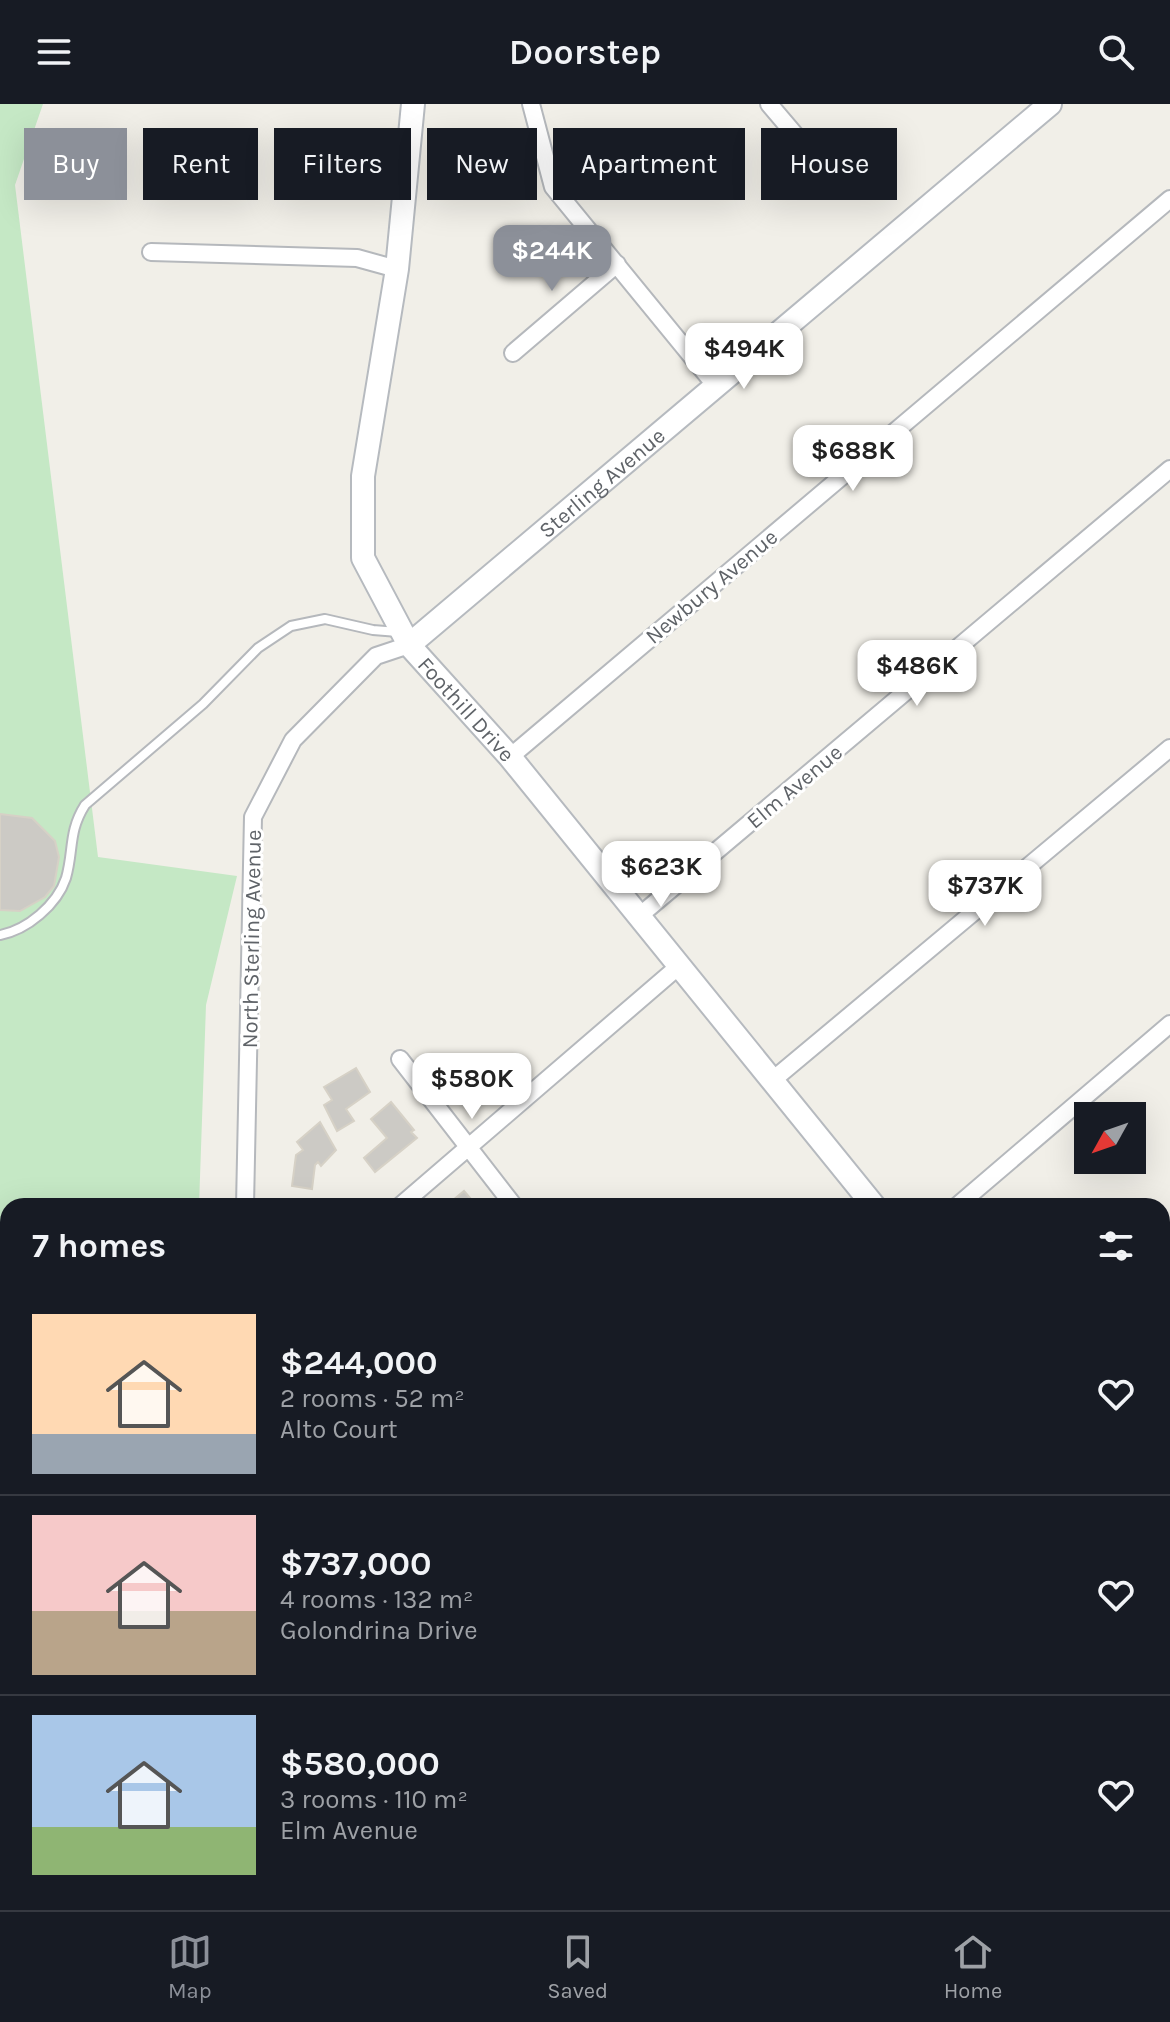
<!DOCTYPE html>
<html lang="en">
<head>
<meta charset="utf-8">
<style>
	:root { --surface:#171b24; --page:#20242c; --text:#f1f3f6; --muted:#9ea1a6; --line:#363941; --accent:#8c9099 }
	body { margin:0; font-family:Karla,sans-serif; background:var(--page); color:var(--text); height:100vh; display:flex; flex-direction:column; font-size:30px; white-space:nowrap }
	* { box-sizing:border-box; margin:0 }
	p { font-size:26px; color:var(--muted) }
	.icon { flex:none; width:44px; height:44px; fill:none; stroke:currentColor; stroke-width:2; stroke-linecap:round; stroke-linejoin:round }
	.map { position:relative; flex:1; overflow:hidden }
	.drawer { position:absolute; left:0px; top:1094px; width:1170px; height:712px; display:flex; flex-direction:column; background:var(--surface); border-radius:24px 24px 0 0; box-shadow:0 8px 32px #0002 }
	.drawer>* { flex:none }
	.top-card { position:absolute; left:24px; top:24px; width:1122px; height:72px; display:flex; gap:16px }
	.needle { width:52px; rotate:230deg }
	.controls { position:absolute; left:1074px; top:998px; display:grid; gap:16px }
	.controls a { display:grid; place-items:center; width:72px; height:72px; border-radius:0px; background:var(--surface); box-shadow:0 8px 32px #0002; font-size:40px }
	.price { position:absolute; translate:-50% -68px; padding:0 18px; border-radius:16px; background:#fff; color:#222; font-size:26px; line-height:52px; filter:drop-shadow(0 2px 4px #0008) }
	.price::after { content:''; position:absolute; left:50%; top:48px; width:24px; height:18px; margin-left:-12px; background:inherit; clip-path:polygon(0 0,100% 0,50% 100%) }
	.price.on { background:var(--accent); color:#fff }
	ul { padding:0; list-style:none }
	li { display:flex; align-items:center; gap:24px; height:200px; padding:0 32px }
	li+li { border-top:2px solid var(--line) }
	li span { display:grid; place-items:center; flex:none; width:224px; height:160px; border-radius:0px; color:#555 }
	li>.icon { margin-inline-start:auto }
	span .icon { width:96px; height:96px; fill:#fffc; stroke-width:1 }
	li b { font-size:34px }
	h2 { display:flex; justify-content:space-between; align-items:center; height:96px; padding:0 32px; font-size:34px }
	.pill { padding:0 28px; border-radius:0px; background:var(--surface); box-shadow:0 8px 32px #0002; font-size:28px; line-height:72px }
	.pill.on { background:var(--accent); color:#fff }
	header { display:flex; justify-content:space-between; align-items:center; height:104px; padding:0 32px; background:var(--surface); font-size:36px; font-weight:600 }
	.tabs { display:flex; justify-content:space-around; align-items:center; height:112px; border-top:2px solid var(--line); background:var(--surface); font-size:22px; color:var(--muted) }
	.tabs a { display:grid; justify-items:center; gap:4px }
	.tabs .on { color:var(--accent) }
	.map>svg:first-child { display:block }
</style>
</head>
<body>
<header><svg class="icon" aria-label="menu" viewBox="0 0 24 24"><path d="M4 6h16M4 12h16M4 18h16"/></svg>Doorstep<svg class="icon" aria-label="search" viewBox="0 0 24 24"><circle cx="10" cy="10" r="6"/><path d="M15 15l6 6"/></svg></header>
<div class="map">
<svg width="1170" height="1806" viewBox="0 0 1170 1806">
	<rect width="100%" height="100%" fill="#f1efe8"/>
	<path fill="#c5e8c5" d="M0 0H43L15 81 98 753 237 772 206 901 199 1102H8V1798H177L176 1806H0Z"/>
	<path fill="#cccac5" stroke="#d6d1c6" stroke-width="2" d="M0 710 32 714 55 737 59 753 54 782 45 793 20 807 0 806Z
		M356 964 370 988 346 1005 354 1017 337 1027 324 1001 332 996 324 983Z
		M391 998 414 1026 411 1028 417 1034 375 1068 364 1054 387 1034 371 1015Z
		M320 1018 336 1046 321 1062 318 1058 315 1061 312 1085 292 1082 296 1051 303 1046 297 1038Z
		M464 1087 477 1102H446Z"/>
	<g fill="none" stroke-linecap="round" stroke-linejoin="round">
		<defs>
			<path id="lane" d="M0 831C27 826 57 801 66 774 74 746 68 728 85 701L203 600 258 544 291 522 325 515 373 526 398 528"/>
			<path id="street" d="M531 0 553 83 715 281
				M769 0 820 60
				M151 148 357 154 397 165
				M513 249 617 160
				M510 653 1170 95
				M638 813 1170 365
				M400 955 514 1102
				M774 975 1170 644
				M245 1102 253 713 293 636 376 552 409 541
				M400 1102 679 862
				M957 1102 1170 920
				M1162 1204 1170 1197
				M0 1306 8 1301
				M0 1371 8 1377
				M0 1409 8 1404
				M1162 1670 1170 1663
				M869 1798 876 1806
				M1092 1798 1099 1806
				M515 1806 524 1798"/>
			<g id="secondary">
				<path id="s1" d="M413 0 397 165 363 372V454L409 541 510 653 874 1102"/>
				<path id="s2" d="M409 541 1050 0"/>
				<path d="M1162 1454 1170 1464"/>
			</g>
		</defs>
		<use href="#lane" stroke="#b5b8bc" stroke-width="12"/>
		<use href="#street" stroke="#b5b8bc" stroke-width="20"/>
		<use href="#secondary" stroke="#b6babf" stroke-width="26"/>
		<use href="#lane" stroke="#fff" stroke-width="8"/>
		<use href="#street" stroke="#fff" stroke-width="16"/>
		<use href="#secondary" stroke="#fff" stroke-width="22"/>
	</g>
	<g text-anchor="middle" stroke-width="6" stroke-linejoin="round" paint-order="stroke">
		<g font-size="22" fill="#5f6368" stroke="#fff">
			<text dy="8" stroke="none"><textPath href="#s2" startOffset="252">Sterling Avenue</textPath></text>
			<text transform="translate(711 482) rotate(-40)" y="8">Newbury Avenue</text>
			<text dy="8" stroke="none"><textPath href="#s1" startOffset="642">Foothill Drive</textPath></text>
			<text transform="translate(794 682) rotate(-40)" y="8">Elm Avenue</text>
			<text transform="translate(251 835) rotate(-89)" y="8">North Sterling Avenue</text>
		</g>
	</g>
</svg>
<div class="controls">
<a><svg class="needle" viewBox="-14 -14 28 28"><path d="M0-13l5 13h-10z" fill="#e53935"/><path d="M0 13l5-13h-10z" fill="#9ea1a6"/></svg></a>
</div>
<b class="price on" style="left:552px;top:189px">$244K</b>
<b class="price" style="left:744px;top:287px">$494K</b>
<b class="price" style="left:853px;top:389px">$688K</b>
<b class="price" style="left:917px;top:604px">$486K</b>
<b class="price" style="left:661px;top:805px">$623K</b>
<b class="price" style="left:985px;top:824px">$737K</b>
<b class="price" style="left:472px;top:1017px">$580K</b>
<div class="top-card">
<a class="pill on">Buy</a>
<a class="pill">Rent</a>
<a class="pill">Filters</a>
<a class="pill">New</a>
<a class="pill">Apartment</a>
<a class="pill">House</a>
</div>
<section class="drawer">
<h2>7 homes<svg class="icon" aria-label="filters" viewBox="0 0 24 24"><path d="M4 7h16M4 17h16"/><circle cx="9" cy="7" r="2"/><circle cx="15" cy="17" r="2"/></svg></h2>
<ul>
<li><span style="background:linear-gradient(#ffd9b3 75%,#9aa5b1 0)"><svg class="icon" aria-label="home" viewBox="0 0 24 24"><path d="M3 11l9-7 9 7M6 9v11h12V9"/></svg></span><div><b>$244,000</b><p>2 rooms · 52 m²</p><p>Alto Court</p></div><svg class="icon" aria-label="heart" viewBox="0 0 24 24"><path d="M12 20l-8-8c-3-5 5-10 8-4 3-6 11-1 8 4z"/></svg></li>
<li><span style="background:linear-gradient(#f6c9c9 60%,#b9a48a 0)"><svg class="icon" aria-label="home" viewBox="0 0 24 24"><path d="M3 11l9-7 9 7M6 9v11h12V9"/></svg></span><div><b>$737,000</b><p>4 rooms · 132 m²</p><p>Golondrina Drive</p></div><svg class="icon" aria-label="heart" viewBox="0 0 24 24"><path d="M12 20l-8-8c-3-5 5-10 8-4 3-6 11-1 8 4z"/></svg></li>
<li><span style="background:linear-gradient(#a9c7e8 70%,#8fb573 0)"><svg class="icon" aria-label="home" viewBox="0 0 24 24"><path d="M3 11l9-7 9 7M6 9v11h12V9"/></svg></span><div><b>$580,000</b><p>3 rooms · 110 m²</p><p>Elm Avenue</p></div><svg class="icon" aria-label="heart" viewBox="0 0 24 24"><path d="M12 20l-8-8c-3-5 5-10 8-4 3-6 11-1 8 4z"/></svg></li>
</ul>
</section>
</div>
<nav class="tabs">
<a class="on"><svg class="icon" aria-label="map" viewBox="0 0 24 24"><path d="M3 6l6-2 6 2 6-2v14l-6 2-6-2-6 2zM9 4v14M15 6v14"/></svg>Map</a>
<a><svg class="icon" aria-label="saved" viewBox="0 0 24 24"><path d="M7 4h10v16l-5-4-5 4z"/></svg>Saved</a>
<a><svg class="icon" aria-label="home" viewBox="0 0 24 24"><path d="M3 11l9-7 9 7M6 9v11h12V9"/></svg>Home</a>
</nav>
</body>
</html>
